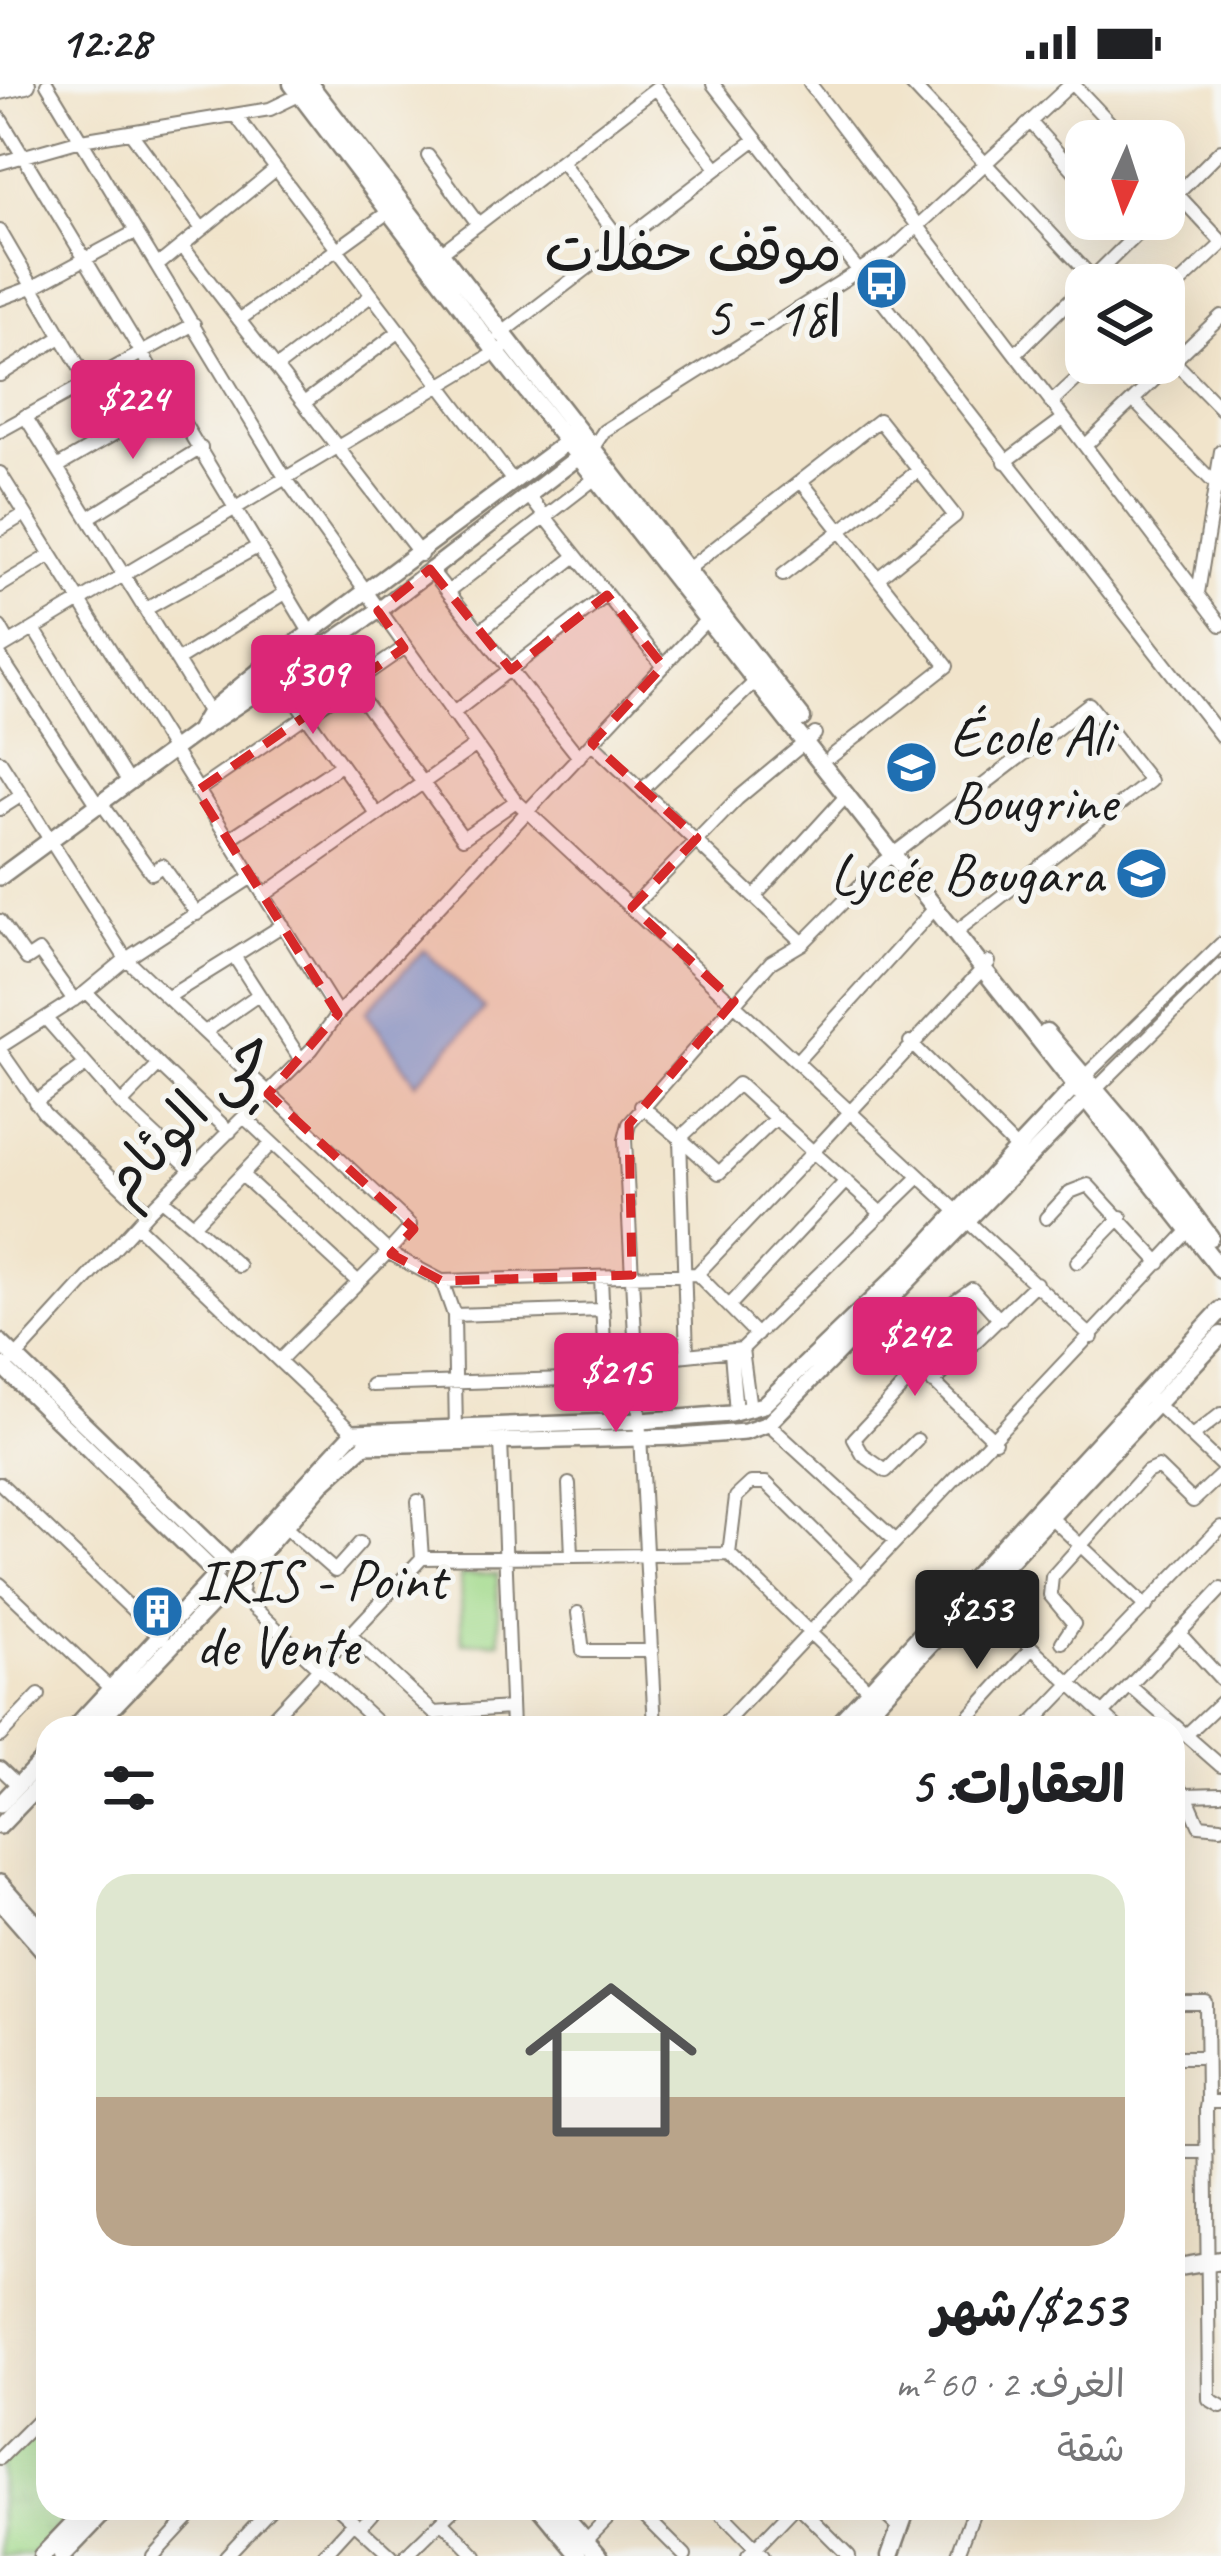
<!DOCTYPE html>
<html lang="ar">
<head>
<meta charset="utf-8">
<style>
	:root { --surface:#fff; --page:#f6f6f6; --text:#202124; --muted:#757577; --line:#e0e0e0; --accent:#db2777 }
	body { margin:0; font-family:Caveat,"Playpen Sans Arabic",sans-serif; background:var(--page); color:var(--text); direction:rtl; height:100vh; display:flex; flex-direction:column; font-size:45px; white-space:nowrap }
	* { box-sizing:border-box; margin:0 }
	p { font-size:39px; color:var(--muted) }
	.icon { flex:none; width:66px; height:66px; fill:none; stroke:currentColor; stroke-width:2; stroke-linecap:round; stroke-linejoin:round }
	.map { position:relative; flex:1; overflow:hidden; direction:ltr }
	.side { position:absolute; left:36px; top:1632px; width:1149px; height:804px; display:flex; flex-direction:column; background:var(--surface); border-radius:36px; box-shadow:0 12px 48px #0002; direction:rtl }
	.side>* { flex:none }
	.needle { width:78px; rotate:183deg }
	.fabs { position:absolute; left:1065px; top:36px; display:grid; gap:24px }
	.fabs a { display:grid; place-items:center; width:120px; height:120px; border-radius:24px; background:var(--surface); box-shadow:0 12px 48px #0002; font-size:60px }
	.price { position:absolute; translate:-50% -102px; padding:0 27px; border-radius:12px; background:var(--accent); color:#fff; font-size:39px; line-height:78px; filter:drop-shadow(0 3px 6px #0008) }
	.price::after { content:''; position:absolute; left:50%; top:72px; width:36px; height:27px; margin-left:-18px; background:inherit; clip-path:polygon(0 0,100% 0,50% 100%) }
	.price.current { background:#222; color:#fff }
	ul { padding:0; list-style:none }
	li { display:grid; align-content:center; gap:24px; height:636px; padding:0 60px }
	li+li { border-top:3px solid var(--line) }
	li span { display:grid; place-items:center; height:372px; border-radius:36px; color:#555 }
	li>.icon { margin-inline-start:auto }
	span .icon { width:216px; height:216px; fill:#fffc; stroke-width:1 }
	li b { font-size:51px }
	h2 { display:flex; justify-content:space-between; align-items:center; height:144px; padding:0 60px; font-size:51px }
	.status { display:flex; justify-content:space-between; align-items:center; height:84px; padding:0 60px; background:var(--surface); direction:ltr }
	.status svg { height:33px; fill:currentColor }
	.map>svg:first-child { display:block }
</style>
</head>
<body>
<div class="status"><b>12:28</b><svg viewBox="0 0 49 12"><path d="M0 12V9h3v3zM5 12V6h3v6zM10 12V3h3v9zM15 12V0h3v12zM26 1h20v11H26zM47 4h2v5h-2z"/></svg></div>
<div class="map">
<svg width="1221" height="2472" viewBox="0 0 1221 2472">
	<defs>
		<pattern id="park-tufts" width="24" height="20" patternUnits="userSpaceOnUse" patternTransform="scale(3)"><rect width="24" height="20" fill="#a2da8b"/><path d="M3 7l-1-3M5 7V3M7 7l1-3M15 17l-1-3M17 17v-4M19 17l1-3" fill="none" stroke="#8bba77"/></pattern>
	</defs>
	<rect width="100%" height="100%" fill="#f6f6f2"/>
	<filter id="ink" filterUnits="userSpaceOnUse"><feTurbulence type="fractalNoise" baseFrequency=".00833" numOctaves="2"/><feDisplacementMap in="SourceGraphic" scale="24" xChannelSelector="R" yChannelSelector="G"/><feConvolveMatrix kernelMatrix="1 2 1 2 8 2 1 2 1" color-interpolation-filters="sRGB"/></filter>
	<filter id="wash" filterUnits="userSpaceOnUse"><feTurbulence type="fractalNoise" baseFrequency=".004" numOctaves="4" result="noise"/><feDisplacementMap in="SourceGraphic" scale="48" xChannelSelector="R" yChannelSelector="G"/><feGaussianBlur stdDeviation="2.7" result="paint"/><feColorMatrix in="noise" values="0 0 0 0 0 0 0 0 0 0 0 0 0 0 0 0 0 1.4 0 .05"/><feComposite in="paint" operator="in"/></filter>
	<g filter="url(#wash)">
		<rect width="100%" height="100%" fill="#f1e4cb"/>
		<path fill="#a2da8b" stroke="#5f7b54" stroke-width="3" d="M497 1490 500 1558 462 1559 460 1491Z"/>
		<path fill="url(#park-tufts)" stroke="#5f7b54" stroke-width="3" d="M48 2327V2424H80L32 2472H0V2374Z"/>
		<path fill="#81bdf3" stroke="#4e6c88" stroke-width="3" d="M424 866 485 925 416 999 366 928Z"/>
	</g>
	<g filter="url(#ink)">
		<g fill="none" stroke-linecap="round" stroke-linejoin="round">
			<defs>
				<path id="minor" d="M47 0 286 395 516 717 1092 1253
					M713 0 1221 652
					M810 0 1221 541
					M911 0 1099 201
					M1073 0 1127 57
					M236 32 513 397
					M0 34 311 550
					M1032 40 1086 100
					M131 49 202 145
					M428 72 478 140
					M561 77 621 157
					M0 79 81 56 270 25 299 11
					M1164 96 1221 157
					M1164 123 1221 66
					M1119 135 1135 152
					M0 147 87 296
					M182 162 421 471
					M439 170 656 4 717 84
					M158 181 276 85
					M1164 214 1221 161
					M0 215 35 202 135 148
					M239 236 391 126
					M500 251 756 55
					M1164 267 1221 325
					M1015 270 1152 135
					M276 284 372 211
					M0 291 61 253
					M1133 316 1220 405
					M304 319 400 247
					M1051 319 1094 279
					M25 332 211 632
					M0 347 194 240
					M594 362 604 347 893 165 1071 0
					M1085 362 1221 232
					M1005 378 1063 335
					M57 383 171 317
					M0 389 338 930 312 965 148 1128 13 1276
					M801 397 947 582 832 672
					M528 411 663 582
					M90 433 201 364
					M0 445 25 430
					M430 485 579 673
					M688 485 879 336 955 432 878 494
					M783 491 919 386
					M0 502 51 471
					M449 507 597 393
					M1198 509 1221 367
					M146 525 259 462
					M0 543 9 559
					M34 545 129 699
					M481 546 576 472
					M0 565 503 264
					M0 572 99 723
					M178 576 287 508
					M279 594 376 729
					M351 600 463 754 516 717
					M452 630 607 511
					M592 659 803 859
					M0 677 126 875 252 793
					M642 706 758 595
					M197 707 404 564
					M102 720 152 789 162 781 197 830
					M0 725 22 711
					M229 755 341 681
					M264 811 475 662
					M755 812 848 710
					M632 823 737 715 815 650
					M0 837 27 875 39 867 74 916
					M234 872 283 841
					M86 908 126 875 410 1141C408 1153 300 1254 281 1275
					M168 913 234 872 301 976
					M338 930 710 532
					M47 936 121 1020
					M205 948 258 911
					M910 958 1016 1064
					M0 963 86 908 159 981 121 1020 192 1086
					M0 966 44 1029 148 1128
					M797 977 936 823
					M159 981 230 1048
					M1083 994 1221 860
					M1094 1007 1221 881
					M35 1018 83 983
					M244 1033 391 1170 442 1197 697 1190 813 1068 882 1130
					M775 1035 719 1089 680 1054 738 1000 813 1068 989 878
					M242 1091 356 1196
					M162 1115 193 1141 271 1060
					M1046 1134 1070 1108 1088 1101 1160 1179
					M193 1141 239 1182
					M137 1142 354 1348
					M1077 1178 1121 1133
					M697 1190 757 1251
					M442 1197 454 1231 456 1350
					M729 1222 846 1097
					M936 1230 972 1205 1000 1236
					M454 1231 603 1226
					M870 1237 995 1357
					M742 1265 750 1325
					M731 1268 736 1329
					M687 1271 742 1265 918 1094
					M636 1276 687 1271 680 1054 641 1022
					M933 1299 1036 1199
					M372 1301 597 1294 605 1284 601 1193
					M1151 1315 1221 1381
					M768 1340 896 1457
					M1193 1352 1221 1330
					M917 1356 886 1387 863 1371 854 1355 919 1285
					M501 1357 512 1644
					M0 1399 162 1554
					M569 1400 572 1472
					M418 1417 422 1474 729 1470 873 1610
					M1045 1428 1146 1523
					M278 1437 335 1487 360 1459
					M729 1470 736 1413 751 1399H766L862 1494
					M0 1500 112 1606
					M236 1507 383 1644
					M972 1508 1118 1644
					M578 1529 583 1567H652
					M1179 1549 1221 1595
					M349 1550 434 1629 510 1624
					M1062 1558 1074 1540 1050 1511 1052 1493 1147 1388 1158 1383 1193 1417 1221 1391
					M1131 1603 1221 1682
					M1103 1630 1221 1505
					M263 1644 422 1474
					M655 1644 625 1056 629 1040 771 878 803 859 882 779 1089 620 1150 697 962 843
					M720 1644 1192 1143
					M959 1644 1032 1564
					M1028 1644 1221 1443
					M0 1652 39 1611
					M1185 1652 1221 1618
					M0 1684 18 1701
					M1173 1699 1186 1711 1221 1710
					M1186 1711 1199 1741 1221 1743
					M1173 1919H1206L1207 2018
					M1173 1973H1206
					M1221 2018H1207L1206 2024 1209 2315 1221 2322
					M1173 2068H1207
					M0 2374 48 2326
					M339 2424 391 2472
					M637 2424 685 2472
					M716 2424 763 2472
					M801 2424 849 2472
					M878 2424 900 2445
					M442 2437 476 2472
					M360 2443 377 2424
					M580 2462 617 2424
					M153 2472 197 2424
					M226 2472 271 2424
					M323 2472 354 2438
					M406 2472 455 2424
					M748 2472 794 2424
					M957 2472 975 2424"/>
				<path id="tertiary" d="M199 645 209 628 264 583 576 351
					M0 793 197 648 378 527 586 367
					M0 1258 228 1479
					M0 1280 214 1488
					M233 1479 354 1348 641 1337 730 1330 763 1321 907 1182 1081 996
					M220 1481 213 1494 223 1508
					M243 1490 322 1400 365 1361 679 1353 745 1348 768 1340 1092 1009
					M74 1644 213 1494
					M93 1644 223 1508 240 1504 241 1486
					M0 1720 48 1670
					M0 1742 48 1692
					M0 1799 48 1853
					M0 1817 48 1872
					M540 2424 580 2472
					M558 2424 600 2472"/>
				<path id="secondary" d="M292 0 497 269 1221 1186
					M309 0 802 634
					M1046 948 1134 1051 1210 1153
					M835 1644 1221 1226
					M852 1644 1221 1251
					M1173 2184 1221 2176
					M42 2472 88 2424
					M62 2472 108 2424
					M890 2472 907 2424"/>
				<path id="primary" d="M0 6 26 0"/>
			</defs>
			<use href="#minor" stroke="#868074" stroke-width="16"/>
			<use href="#tertiary" stroke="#868074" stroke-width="20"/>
			<use href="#secondary" stroke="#868074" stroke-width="21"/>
			<use href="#primary" stroke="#868074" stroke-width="22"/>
			<use href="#minor" stroke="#fff" stroke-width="12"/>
			<use href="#tertiary" stroke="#fff" stroke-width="15"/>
			<use href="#secondary" stroke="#fff" stroke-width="16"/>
			<use href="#primary" stroke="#fff" stroke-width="18"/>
		</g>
	</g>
	<path fill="#d62828" fill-opacity="0.2" stroke="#d62828" stroke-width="9" stroke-dasharray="24 15" stroke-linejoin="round" d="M430 485 511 586 607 511 663 582 592 659 697 754 632 823 734 917 629 1040 632 1191 442 1197 391 1170 414 1145 268 1010 338 930 197 707 404 564 378 527Z"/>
	<defs>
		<symbol id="bus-disc" viewBox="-11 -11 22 22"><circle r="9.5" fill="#1f6fb2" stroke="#f6f6f2"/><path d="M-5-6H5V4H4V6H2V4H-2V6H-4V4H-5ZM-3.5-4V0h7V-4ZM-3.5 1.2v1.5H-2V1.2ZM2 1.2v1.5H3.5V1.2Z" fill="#fff"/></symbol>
		<symbol id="school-disc" viewBox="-11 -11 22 22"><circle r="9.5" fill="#1f6fb2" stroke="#f6f6f2"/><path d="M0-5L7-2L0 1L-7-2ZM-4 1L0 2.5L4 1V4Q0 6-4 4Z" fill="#fff"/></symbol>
		<symbol id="building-disc" viewBox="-11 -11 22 22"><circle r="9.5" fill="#1f6fb2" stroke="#f6f6f2"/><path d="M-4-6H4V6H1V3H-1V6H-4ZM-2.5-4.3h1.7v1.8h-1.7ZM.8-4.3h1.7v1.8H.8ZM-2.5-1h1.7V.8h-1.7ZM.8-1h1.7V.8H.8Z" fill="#fff"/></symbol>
	</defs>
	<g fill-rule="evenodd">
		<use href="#bus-disc" x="852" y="170" width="59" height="59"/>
		<use href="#school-disc" x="882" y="654" width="59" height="59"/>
		<use href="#school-disc" x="1112" y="760" width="59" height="59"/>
		<use href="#building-disc" x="128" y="1498" width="59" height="59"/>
	</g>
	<g text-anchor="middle" stroke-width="10" stroke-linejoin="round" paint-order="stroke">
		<g font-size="57" fill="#1c1c1c" stroke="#f6f6f2" text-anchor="end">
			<text x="842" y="186">موقف حفلات<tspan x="842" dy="66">5 - 18ا</tspan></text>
			<text x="950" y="671" text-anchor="start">École Ali<tspan x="950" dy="66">Bougrine</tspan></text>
			<text x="1103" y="809">Lycée Bougara</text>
			<text x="196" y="1515" text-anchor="start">IRIS - Point<tspan x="196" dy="66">de Vente</tspan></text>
		</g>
		<g font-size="57" fill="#1c1c1c" stroke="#f6f6f2">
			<text transform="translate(186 1029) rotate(-46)" y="20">حي الوئام</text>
		</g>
	</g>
</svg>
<div class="fabs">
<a><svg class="needle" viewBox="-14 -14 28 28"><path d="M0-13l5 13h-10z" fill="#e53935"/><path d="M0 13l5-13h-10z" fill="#757577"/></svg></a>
<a><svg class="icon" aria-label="layers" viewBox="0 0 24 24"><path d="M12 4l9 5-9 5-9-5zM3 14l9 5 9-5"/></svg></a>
</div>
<b class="price" style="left:133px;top:378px">$224</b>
<b class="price" style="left:313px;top:653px">$309</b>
<b class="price" style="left:915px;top:1315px">$242</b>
<b class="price" style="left:616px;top:1351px">$215</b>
<b class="price current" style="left:977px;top:1588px">$253</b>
<section class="side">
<h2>العقارات: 5<svg class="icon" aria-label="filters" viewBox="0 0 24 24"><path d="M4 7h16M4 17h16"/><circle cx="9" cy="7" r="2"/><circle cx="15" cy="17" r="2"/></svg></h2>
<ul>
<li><span style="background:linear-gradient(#dfe7d0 60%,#b9a48a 0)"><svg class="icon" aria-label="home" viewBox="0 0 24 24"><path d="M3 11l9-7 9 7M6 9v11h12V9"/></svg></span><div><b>$253/شهر</b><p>الغرف: 2 · 60 m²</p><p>شقة</p></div></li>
</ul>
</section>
</div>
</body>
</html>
